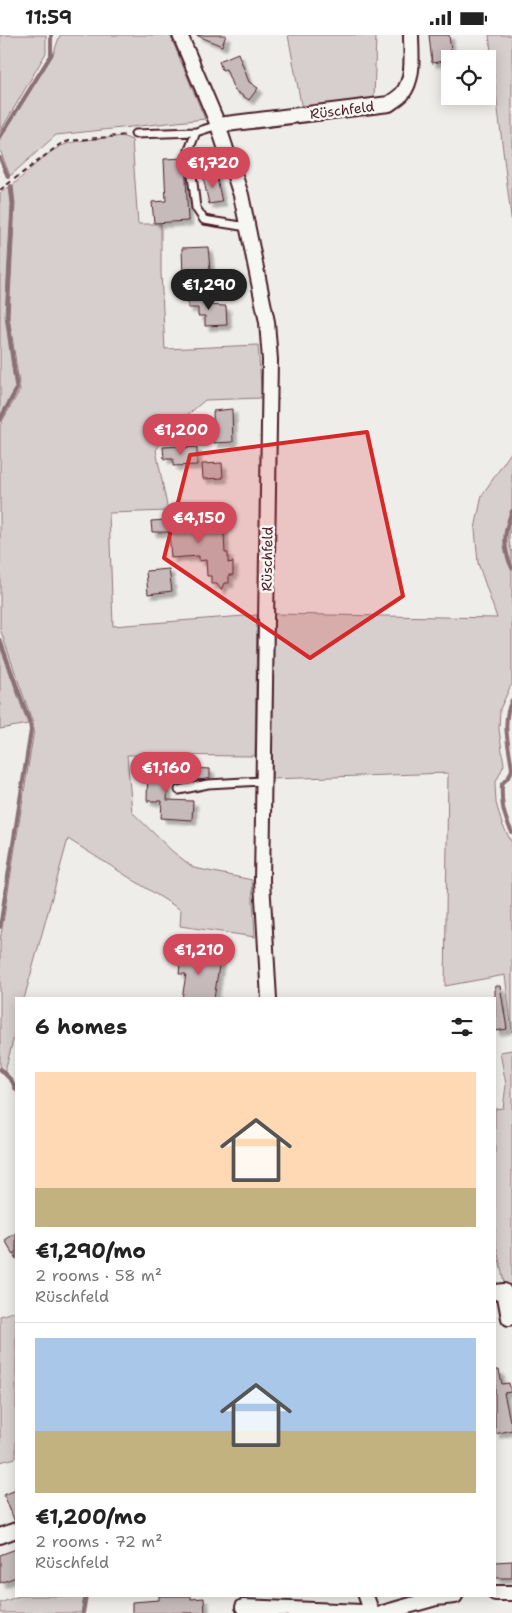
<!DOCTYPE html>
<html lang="en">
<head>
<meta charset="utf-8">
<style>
	:root { --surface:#fff; --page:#f2f2f2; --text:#222; --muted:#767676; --line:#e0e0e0; --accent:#d1495b }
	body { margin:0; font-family:"Shantell Sans",sans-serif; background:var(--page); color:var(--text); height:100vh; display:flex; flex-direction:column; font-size:19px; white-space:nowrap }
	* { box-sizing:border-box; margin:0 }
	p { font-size:16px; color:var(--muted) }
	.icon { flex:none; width:28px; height:28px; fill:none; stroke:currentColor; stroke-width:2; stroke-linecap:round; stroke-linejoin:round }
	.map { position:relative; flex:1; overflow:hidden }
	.drawer { position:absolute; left:15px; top:962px; width:481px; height:600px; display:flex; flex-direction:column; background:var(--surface); border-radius:0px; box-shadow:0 2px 12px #0003 }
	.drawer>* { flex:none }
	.controls { position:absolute; left:441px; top:15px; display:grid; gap:10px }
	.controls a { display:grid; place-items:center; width:55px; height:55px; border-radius:0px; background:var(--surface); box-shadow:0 2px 12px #0003; font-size:25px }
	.price { position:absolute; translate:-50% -42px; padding:0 11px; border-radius:18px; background:var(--accent); color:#fff; font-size:16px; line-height:32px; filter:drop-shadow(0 1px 2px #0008) }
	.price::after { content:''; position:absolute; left:50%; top:30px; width:15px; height:11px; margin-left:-8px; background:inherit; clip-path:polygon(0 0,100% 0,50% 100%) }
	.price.active { background:#222; color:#fff }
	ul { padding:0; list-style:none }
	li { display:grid; align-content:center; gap:10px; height:265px; padding:0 20px }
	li+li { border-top:1px solid var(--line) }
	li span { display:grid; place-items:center; height:155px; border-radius:0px; color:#555 }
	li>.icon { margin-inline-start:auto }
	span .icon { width:90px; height:90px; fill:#fffc; stroke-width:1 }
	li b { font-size:21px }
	h2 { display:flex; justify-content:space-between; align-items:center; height:60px; padding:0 20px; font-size:21px }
	.status { display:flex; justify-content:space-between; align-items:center; height:35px; padding:0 25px; background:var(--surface); direction:ltr }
	.status svg { height:14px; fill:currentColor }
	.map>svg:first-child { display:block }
</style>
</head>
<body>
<div class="status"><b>11:59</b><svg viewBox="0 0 49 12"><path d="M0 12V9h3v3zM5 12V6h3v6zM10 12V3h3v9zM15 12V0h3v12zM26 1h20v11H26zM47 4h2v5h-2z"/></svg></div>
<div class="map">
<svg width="512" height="1578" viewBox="0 0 512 1578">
	<defs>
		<filter id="shadow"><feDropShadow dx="4.5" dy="4.5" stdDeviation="1" flood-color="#0004"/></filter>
	</defs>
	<rect width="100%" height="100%" fill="#efedea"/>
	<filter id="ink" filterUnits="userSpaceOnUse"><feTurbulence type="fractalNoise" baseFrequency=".02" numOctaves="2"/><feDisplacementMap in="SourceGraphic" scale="10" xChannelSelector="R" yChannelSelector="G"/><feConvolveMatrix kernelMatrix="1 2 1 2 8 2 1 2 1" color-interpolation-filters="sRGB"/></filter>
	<g filter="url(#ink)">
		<path fill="#d7cfce" stroke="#90777c" d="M0 0H46V18L0 97Z
			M60 0H170L205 84 56 100 10 141 0 115V105L53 20Z
			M288 0H376L374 66 302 74Z
			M489 0H512V190Z
			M122 101 132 105 138 189H161V238L165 314 258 310 262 363 205 365 171 394 156 415 168 476 109 478 113 591 257 580 255 721 127 720 132 777 172 816 194 833 252 845 255 902 180 891 181 875 68 804 24 964H16V994L5 1036 0 1031V906L34 695 33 688 0 594V390L20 355 9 281 15 169 13 150C28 137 43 120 61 111 77 104 104 104 122 101Z
			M9 152 11 169 5 281 15 354 0 381V158Z
			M512 416V489C508 497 508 509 512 517V650L510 652 500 674 499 694 504 730 495 749 496 768 502 789 512 808V997L505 940 445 951 448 738 272 744 274 579 497 583 478 528 475 494 482 460Z
			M0 611 28 689 0 694Z
			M512 1015V1285L495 1205V1074L503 1073 506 1050 500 1017Z
			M16 1276V1423L0 1427V1281Z
			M19 1561H84L81 1578H1L0 1568Z"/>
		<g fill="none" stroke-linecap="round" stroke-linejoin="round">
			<path stroke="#8a6f74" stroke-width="4" d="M0 102 51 20V0
				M0 123 8 142
				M0 385 17 354 7 281 13 169 11 151
				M512 476C504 496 502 512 512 533
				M0 605 30 688 31 695 0 892
				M512 665C501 687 509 711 512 734
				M512 734 510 740 502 749C501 767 503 780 512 797
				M0 1034 12 1046 16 1055
				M83 1578 86 1561"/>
		</g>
		<path fill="#c6babb" stroke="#4a1f2b" filter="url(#shadow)" d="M196 0H226L222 11Z
			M429 0H449L452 24H450V25L432 28Z
			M238 18 249 47 258 53 249 65 234 55 226 34 222 35 219 26Z
			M185 123 188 186 154 188 152 167 166 166 164 124Z
			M216 139 222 167 209 169 203 142Z
			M208 212 210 234 198 235 199 242 183 243 182 213Z
			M203 260 204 270 226 271 227 290 205 291V281H198V273H188V261Z
			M232 374 233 407 214 408 213 376Z
			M181 411V413L197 412V430L173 431V424H164L163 412Z
			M222 428 223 443 203 444 202 429Z
			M180 481H194L195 484 223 482 225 518H228V528L233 527V540H229V548H224L221 555 217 549H211V541H207L206 525 199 526V521L171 523 169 497H152L151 486 180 484Z
			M169 534 172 556 148 559 146 536Z
			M148 728 168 729 167 765 193 766 192 785 161 783 162 766H147Z
			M192 733 210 734V744L192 745Z
			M181 918 220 924 214 964H182L186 939H179Z
			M495 951H500L507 994 495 996Z
			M16 1198V1224L5 1205Z
			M495 1335H499L502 1349 509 1348 511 1357 504 1358 510 1386 512 1385V1395L495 1399Z
			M16 1455V1486L15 1487 4 1460Z
			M16 1514V1542L0 1548V1520Z
			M512 1526V1543H495V1527Z
			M159 1561H191V1564L204 1563 205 1578H132V1567L159 1565Z"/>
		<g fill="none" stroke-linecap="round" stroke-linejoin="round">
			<defs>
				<path id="service" d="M218 90 196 97 189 115 196 173 204 185 247 192
					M135 99 196 97
					M179 755 208 749 264 746"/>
				<path id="minor" d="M180 0 218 90 241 160 267 287 270 325 262 846 269 964
					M218 90 389 69C393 66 398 63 402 59 415 43 411 19 411 0
					M495 1257 504 1256 509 1283
					M0 1501 16 1495
					M495 1558H512
					M366 1561 372 1578
					M243 1572 362 1577 371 1575
					M383 1578 436 1563 455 1561"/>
			</defs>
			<use href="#service" stroke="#4a1f2b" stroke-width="11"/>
			<use href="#minor" stroke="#4a1f2b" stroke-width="18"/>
			<path stroke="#4a1f2b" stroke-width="2" stroke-dasharray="5 4" stroke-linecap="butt" d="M0 155 59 110 69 106 126 100"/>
			<use href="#service" stroke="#f6f6f2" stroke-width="7"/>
			<use href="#minor" stroke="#f6f6f2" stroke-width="14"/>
		</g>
	</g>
	<path fill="#d62828" fill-opacity="0.2" stroke="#d62828" stroke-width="4" stroke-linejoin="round" d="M367 397 403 561 310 623 164 523 190 420Z"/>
	<g text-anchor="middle" stroke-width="5" stroke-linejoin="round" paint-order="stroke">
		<g font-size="14" fill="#4a1f2b" stroke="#f6f6f2">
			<text transform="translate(342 75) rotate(-7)" y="5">Rüschfeld</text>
			<text transform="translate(267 524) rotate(-89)" y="5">Rüschfeld</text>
		</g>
	</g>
</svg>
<div class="controls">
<a><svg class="icon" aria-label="locate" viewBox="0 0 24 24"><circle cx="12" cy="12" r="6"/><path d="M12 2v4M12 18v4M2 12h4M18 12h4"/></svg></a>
</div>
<b class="price" style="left:213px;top:154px">€1,720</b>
<b class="price active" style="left:209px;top:276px">€1,290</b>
<b class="price" style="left:181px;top:421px">€1,200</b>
<b class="price" style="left:199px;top:509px">€4,150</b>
<b class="price" style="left:166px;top:759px">€1,160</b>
<b class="price" style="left:199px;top:941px">€1,210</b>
<section class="drawer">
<h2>6 homes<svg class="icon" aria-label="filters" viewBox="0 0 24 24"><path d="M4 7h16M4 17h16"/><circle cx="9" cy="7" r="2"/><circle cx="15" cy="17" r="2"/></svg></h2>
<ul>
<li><span style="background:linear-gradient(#ffd9b3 75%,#c2b280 0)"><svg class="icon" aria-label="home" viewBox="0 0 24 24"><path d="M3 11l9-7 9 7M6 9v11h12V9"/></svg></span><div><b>€1,290/mo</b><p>2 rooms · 58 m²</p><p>Rüschfeld</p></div></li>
<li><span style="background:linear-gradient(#a9c7e8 60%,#c2b280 0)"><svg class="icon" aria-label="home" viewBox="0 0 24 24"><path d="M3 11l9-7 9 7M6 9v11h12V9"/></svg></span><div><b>€1,200/mo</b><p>2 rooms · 72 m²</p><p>Rüschfeld</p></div></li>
</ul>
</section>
</div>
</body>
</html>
